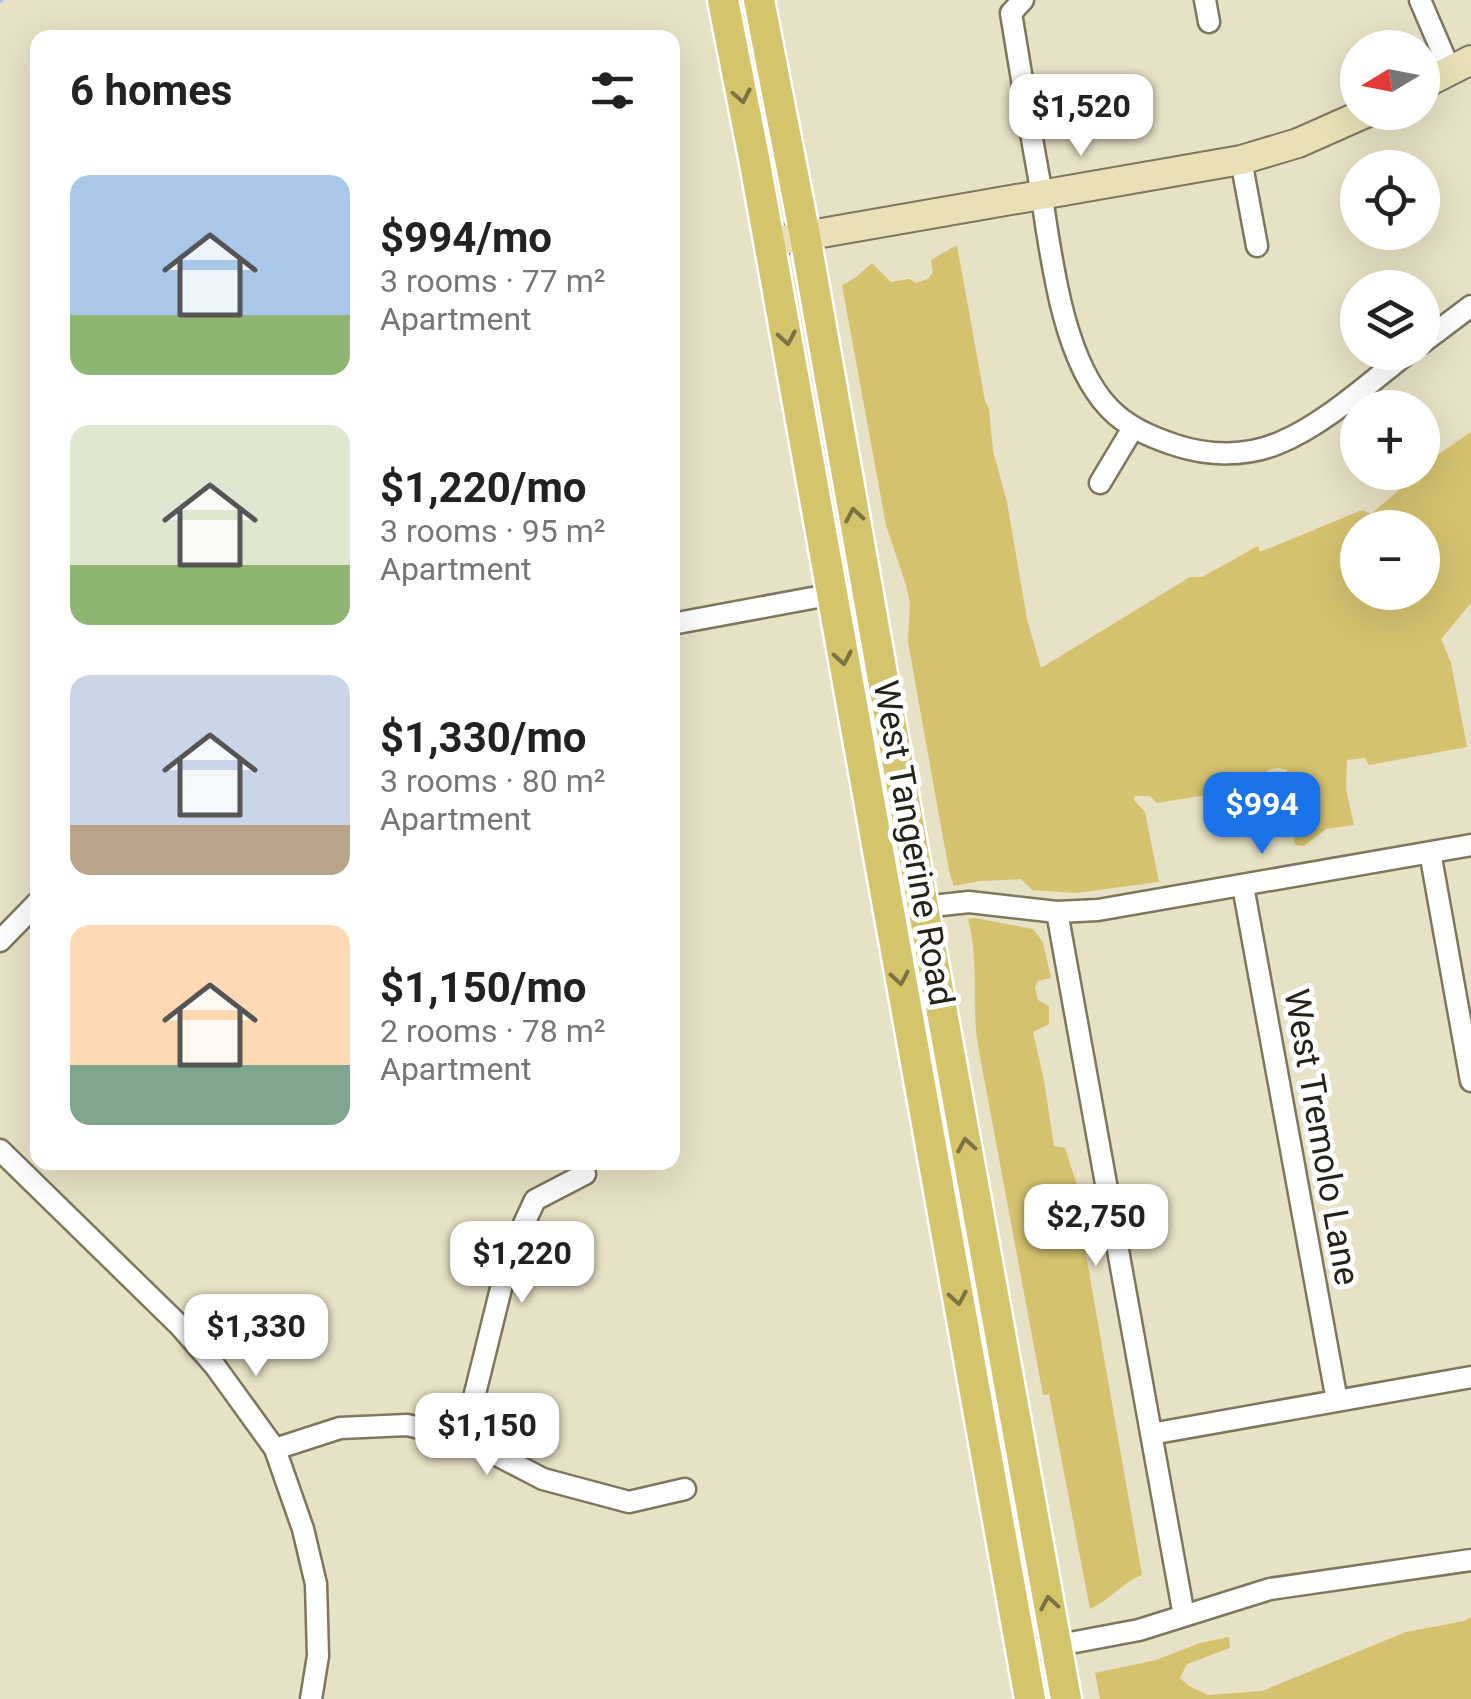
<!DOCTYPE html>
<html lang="en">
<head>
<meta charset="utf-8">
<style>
	:root { --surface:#fff; --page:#f6f6f6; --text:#222; --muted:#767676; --accent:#1a73e8 }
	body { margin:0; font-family:Roboto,sans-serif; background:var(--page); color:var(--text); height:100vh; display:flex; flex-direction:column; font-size:38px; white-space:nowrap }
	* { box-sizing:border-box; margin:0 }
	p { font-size:32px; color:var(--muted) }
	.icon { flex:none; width:55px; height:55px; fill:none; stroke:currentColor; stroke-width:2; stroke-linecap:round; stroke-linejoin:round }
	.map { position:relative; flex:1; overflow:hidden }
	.panel { position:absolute; left:30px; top:30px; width:650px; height:1140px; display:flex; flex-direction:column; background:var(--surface); border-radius:20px; box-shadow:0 10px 40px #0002 }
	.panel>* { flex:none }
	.needle { width:65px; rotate:260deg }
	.fabs { position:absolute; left:1340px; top:30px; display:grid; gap:20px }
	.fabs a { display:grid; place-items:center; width:100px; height:100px; border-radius:50%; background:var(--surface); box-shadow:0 10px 40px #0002; font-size:50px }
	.price { position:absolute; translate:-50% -85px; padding:0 22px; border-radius:20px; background:#fff; color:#222; font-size:32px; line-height:65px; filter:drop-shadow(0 2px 5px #0008) }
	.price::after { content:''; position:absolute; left:50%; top:60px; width:30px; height:22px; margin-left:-15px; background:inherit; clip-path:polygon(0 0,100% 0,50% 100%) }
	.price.on { background:var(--accent); color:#fff }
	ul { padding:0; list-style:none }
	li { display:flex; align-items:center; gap:30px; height:250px; padding:0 40px }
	li span { display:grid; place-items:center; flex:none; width:280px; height:200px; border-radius:20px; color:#555 }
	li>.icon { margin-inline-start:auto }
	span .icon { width:120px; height:120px; fill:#fffc; stroke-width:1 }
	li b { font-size:42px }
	h2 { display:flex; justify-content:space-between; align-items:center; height:120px; padding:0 40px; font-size:42px }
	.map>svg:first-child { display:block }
</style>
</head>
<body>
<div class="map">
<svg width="1471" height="1699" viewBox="0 0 1471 1699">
	<rect width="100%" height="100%" fill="#e7e1c5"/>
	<path fill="#d5c26f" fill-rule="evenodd" d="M957 245 985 401 989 409 993 451 1007 502 1027 619 1041 668 1190 577H1202L1258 546 1260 552 1362 510 1371 514 1406 484 1413 473 1422 472 1423 465 1471 432V603L1441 639 1451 663 1467 747 1369 765 1365 758 1347 760 1346 789 1354 825 1326 829 1304 846 1295 845 1286 787 1287 770C1271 764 1266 774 1251 779 1246 781 1241 782 1236 784L1229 779 1232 791 1157 803 1150 796H1135L1134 800 1145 812 1159 882 1076 893 1032 890 1021 879 980 881 954 886 950 875 943 838 908 642 910 603 906 585 886 525 842 285 855 278 872 263 891 282 909 279 916 283 928 279 933 272 931 260ZM1358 528H1422V592H1358Z
		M975 918 1033 929 1043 942 1051 978 1038 981 1035 987 1038 1000 1049 1006V1024L1033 1032 1044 1081 1054 1146 1065 1148 1081 1197V1226L1142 1575C1123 1582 1110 1600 1090 1609L1049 1394 1043 1395 977 1040C972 1000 979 958 968 919Z
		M1471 1617V1699H1100L1095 1673 1156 1660 1200 1643 1229 1637 1230 1648 1187 1664 1180 1678 1189 1686 1208 1695 1262 1691 1406 1632 1464 1621Z"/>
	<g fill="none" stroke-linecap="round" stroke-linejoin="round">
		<path stroke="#aac5f2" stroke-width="5" d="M0 0H1"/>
		<defs>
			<path id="street" d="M1023 0 1011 13C1020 68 1029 123 1039 178 1050 246 1060 357 1109 408 1127 427 1151 437 1175 445 1208 456 1246 457 1279 443 1325 424 1369 383 1409 352
				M1205 0 1209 22
				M1420 0 1450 70
				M1241 160 1257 246
				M1422 343 1471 306
				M1100 483 1133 428
				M672 624 866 588
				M1430 852 1471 1081
				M1243 886 1337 1401
				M923 907 969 902 1057 912 1098 910 1471 845
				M1057 912 1184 1616
				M0 941 38 902
				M0 1150 179 1325 215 1366 275 1449 303 1529 316 1584 318 1656 311 1699
				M1151 1434 1471 1377
				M464 1438 509 1256 535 1200 585 1174
				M275 1449 340 1428 407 1425 464 1438 543 1479 629 1502 685 1489
				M1022 1652 1139 1630 1270 1589 1471 1560"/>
			<path id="secondary" d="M1422 85 1471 60
				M770 242 1241 160 1298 143 1368 112"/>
			<path id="primary" d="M723 0 755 163 1030 1699
				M759 0 805 236 923 907 1066 1699"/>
		</defs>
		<use href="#street" stroke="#7d775e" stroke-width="25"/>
		<use href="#secondary" stroke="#7d775e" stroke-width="32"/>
		<use href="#primary" stroke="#fff" stroke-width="35"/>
		<use href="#street" stroke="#fff" stroke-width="20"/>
		<use href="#secondary" stroke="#e9e1b5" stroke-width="28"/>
		<use href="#primary" stroke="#d4c46b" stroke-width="30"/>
	</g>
	<defs><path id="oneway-chevron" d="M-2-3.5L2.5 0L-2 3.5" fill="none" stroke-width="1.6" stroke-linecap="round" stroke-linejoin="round" transform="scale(2.5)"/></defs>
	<g stroke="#7c7342">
		<use href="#oneway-chevron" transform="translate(742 96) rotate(79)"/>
		<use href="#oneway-chevron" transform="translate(787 338) rotate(80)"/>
		<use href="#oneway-chevron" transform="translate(854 515) rotate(-100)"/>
		<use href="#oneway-chevron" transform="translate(843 658) rotate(80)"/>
		<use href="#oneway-chevron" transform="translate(900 978) rotate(80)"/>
		<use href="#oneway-chevron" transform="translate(966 1145) rotate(-100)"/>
		<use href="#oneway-chevron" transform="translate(958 1298) rotate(80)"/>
		<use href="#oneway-chevron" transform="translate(1049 1603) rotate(-100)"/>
	</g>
	<g text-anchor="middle" stroke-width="10" stroke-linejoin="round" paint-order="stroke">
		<g font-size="35" fill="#252218" stroke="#fff">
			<text transform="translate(914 843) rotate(80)" y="12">West Tangerine Road</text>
			<text transform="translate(1322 1137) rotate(80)" y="12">West Tremolo Lane</text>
		</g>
	</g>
</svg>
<div class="fabs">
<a><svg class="needle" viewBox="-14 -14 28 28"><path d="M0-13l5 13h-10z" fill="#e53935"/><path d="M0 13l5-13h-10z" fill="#767676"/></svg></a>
<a><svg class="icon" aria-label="locate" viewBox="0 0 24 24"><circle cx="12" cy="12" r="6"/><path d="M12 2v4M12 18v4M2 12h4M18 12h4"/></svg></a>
<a><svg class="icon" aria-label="layers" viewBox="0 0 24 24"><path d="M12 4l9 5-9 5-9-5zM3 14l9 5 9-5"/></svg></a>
<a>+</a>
<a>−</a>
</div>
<b class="price" style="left:1081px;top:159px">$1,520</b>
<b class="price on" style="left:1262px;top:857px">$994</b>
<b class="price" style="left:1096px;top:1269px">$2,750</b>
<b class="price" style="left:522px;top:1306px">$1,220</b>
<b class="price" style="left:256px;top:1379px">$1,330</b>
<b class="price" style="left:487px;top:1478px">$1,150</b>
<section class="panel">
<h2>6 homes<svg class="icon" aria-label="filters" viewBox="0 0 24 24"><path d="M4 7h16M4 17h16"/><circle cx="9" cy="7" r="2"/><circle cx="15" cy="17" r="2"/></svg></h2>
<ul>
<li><span style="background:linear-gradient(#a9c7e8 70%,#8fb573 0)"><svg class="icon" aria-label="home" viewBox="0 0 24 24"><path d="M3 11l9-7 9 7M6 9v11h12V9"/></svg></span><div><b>$994/mo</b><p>3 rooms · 77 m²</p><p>Apartment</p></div></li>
<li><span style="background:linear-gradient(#dfe7d0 70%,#8fb573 0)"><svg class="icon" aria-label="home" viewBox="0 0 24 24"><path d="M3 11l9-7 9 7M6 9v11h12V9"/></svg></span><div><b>$1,220/mo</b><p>3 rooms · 95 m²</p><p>Apartment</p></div></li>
<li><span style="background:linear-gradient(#c9d6e8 75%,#b9a48a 0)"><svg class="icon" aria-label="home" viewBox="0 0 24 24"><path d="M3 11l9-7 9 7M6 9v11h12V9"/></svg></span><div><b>$1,330/mo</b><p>3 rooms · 80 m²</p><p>Apartment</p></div></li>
<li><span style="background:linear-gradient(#ffd9b3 70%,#7fa58c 0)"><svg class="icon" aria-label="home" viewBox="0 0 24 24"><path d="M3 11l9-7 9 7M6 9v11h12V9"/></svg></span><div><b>$1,150/mo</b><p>2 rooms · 78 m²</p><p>Apartment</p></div></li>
</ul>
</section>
</div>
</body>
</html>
